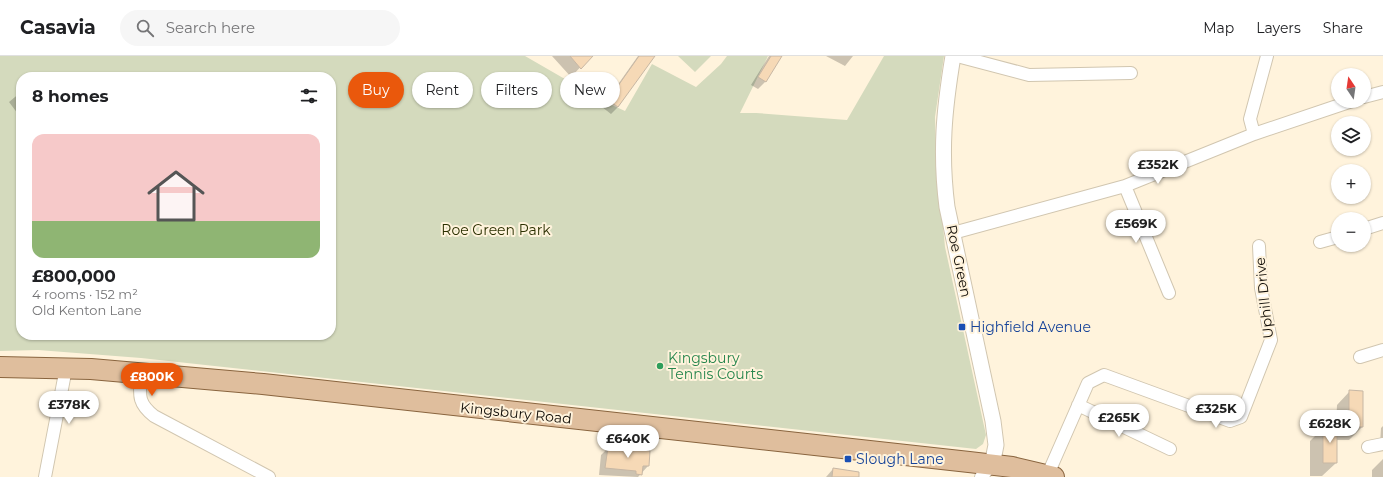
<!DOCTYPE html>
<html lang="en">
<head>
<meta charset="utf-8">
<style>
	:root { --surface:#fff; --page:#f6f6f6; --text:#202124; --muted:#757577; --line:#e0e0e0; --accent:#ea580c }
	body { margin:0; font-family:Montserrat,sans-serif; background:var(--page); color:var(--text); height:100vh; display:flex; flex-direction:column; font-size:15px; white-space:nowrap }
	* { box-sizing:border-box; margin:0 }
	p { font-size:13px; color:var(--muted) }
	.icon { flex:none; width:22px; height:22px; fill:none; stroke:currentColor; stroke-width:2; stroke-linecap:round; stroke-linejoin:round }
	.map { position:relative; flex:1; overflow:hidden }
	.drawer { position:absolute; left:16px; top:16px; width:320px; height:268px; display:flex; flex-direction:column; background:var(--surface); border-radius:16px; box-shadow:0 1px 3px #0004 }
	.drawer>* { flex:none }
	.top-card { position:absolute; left:348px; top:16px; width:380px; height:36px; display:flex; gap:8px }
	.needle { width:26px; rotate:347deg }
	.fabs { position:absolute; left:1331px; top:12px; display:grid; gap:8px }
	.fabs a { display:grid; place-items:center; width:40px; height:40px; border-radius:50%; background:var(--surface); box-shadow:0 1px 3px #0004; font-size:20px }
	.price { position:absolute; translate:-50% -34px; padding:0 9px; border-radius:14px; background:#fff; color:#222; font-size:13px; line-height:26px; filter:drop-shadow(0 1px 2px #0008) }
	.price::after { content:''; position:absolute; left:50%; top:24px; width:12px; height:9px; margin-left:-6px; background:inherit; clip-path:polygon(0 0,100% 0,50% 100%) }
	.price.active { background:var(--accent); color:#fff }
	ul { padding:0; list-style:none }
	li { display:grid; align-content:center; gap:8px; height:212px; padding:0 16px }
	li+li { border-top:1px solid var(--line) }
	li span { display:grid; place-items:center; height:124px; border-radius:12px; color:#555 }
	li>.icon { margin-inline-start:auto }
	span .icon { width:72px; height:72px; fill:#fffc; stroke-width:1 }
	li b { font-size:17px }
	h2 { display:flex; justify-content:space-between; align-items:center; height:48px; padding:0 16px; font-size:17px }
	.chip { padding:0 14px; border-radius:18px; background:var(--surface); box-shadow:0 1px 3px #0004; font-size:14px; line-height:36px }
	.chip.active { background:var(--accent); color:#fff }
	header { display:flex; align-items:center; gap:24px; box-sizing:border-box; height:56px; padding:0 20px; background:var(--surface); border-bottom:1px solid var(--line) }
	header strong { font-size:19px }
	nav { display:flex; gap:22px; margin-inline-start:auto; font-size:14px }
	.search { width:280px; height:36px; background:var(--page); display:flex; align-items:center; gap:10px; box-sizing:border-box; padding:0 14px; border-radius:22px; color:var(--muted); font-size:15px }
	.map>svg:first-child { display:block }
</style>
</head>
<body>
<header>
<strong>Casavia</strong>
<div class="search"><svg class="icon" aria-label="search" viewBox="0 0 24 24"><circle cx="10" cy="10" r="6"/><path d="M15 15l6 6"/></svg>Search here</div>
<nav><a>Map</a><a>Layers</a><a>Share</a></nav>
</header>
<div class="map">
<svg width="1383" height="421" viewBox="0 0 1383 421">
	<rect width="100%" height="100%" fill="#fff3dc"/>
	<path fill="#d4dabd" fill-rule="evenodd" d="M0 0H525L603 45 625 55 652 8 696 31 721 8 727 0H768L740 57H756L847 64 884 0H944L935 61 936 97 945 191 986 379 983 388 976 393 141 302 38 294 0 295ZM21 21H331V279H21Z
		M678 0H711L695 16Z"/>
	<path fill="#0003" d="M552 0H591L571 21Z
		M638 0H653L618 51 611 58 602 51Z
		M769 0H781L765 26 758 33 751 29Z
		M826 0H853L845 10Z
		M21 36V62L9 46Z
		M1350 335 1362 371 1349 384H1336V407L1322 420H1310V385L1324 371H1336L1337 349Z
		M1383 370V388H1380L1381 372Z
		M608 392 628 394 630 392 648 410 638 421 599 419 601 399Z
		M1383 403V421H1372V414Z
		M833 413 858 421H826Z"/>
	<path fill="#f6d9b6" stroke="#c7b7a4" d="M570 0H593L581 13Z
		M639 0H655L618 51 608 44Z
		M771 0H782L766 26 758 21Z
		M1349 334 1363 335V371H1349Z
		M1323 370H1337V407H1323Z
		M608 391 629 393V391L650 395 649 410H643L642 419 636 418V415L605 412Z
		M833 412 859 416V421H832Z"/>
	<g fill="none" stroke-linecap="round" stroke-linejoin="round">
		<defs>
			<path id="minor" d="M957 0 1029 19 1131 17
				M1364 41 1383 36
				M1254 78 1250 63 1267 0
				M1125 130 1169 237
				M1364 173 1383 167
				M953 177 1125 130 1254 78 1352 45
				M1320 186 1338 181
				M1360 301 1383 294
				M141 317C140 337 136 346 154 360L269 421
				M1078 349 1170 393
				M1368 391 1383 388
				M1048 418 1088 327 1104 319 1230 365 1241 361 1271 284 1261 232 1259 190
				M45 421 66 312
				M981 421 992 409"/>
			<path id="tertiary" d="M953 0C944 54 940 96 947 151L993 365 996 389 992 409"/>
			<path id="primary" d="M0 311 91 313 263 328 969 406 1012 411 1054 421"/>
		</defs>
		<use href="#minor" stroke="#d1c6b0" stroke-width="14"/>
		<use href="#tertiary" stroke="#d1c6b0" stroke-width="17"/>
		<use href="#primary" stroke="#89643e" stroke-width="22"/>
		<use href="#minor" stroke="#fff" stroke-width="12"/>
		<use href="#tertiary" stroke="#fff" stroke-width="15"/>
		<use href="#primary" stroke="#dfbe9d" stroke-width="20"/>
	</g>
	<g fill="#1a4fb4" stroke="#fff3dc" stroke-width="1.5">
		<rect x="958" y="267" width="8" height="8" rx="2"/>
		<rect x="844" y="399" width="8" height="8" rx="2"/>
	</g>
	<circle fill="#2e9e5b" stroke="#fff3dc" stroke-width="1.5" cx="660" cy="310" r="4"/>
	<g text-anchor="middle" stroke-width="4" stroke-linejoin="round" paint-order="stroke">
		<g font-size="14" fill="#2b3000" stroke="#fff3dc">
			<text x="496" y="179">Roe Green Park</text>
		</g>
		<g font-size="14" fill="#100c06" stroke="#fff3dc">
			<text transform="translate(959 205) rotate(78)" y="5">Roe Green</text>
			<text transform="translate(1264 242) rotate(-96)" y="5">Uphill Drive</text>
			<text transform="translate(516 357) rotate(6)" y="5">Kingsbury Road</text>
		</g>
		<g font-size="14" fill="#164399" stroke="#fff3dc" text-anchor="start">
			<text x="970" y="276">Highfield Avenue</text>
			<text x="856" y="408">Slough Lane</text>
		</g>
		<g font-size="14" fill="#27864d" stroke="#fff3dc" text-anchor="start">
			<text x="668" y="307">Kingsbury<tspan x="668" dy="16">Tennis Courts</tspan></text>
		</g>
	</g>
</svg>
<div class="fabs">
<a><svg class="needle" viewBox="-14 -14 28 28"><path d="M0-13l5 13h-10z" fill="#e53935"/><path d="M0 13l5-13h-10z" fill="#757577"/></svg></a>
<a><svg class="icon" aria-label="layers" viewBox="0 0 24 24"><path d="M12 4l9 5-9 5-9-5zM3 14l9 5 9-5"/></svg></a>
<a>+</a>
<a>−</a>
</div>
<b class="price" style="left:1158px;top:129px">£352K</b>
<b class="price" style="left:1136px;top:188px">£569K</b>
<b class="price active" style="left:152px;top:341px">£800K</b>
<b class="price" style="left:69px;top:369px">£378K</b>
<b class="price" style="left:1216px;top:373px">£325K</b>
<b class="price" style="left:1119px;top:382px">£265K</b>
<b class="price" style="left:1330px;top:388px">£628K</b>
<b class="price" style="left:628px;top:403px">£640K</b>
<div class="top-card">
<a class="chip active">Buy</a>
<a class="chip">Rent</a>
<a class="chip">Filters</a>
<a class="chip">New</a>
</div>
<section class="drawer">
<h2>8 homes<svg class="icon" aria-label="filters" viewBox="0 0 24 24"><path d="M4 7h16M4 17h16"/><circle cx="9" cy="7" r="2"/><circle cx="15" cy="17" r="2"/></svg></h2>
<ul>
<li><span style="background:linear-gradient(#f6c9c9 70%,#8fb573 0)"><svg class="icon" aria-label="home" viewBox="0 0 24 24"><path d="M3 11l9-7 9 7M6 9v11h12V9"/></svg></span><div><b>£800,000</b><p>4 rooms · 152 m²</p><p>Old Kenton Lane</p></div></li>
</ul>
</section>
</div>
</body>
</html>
